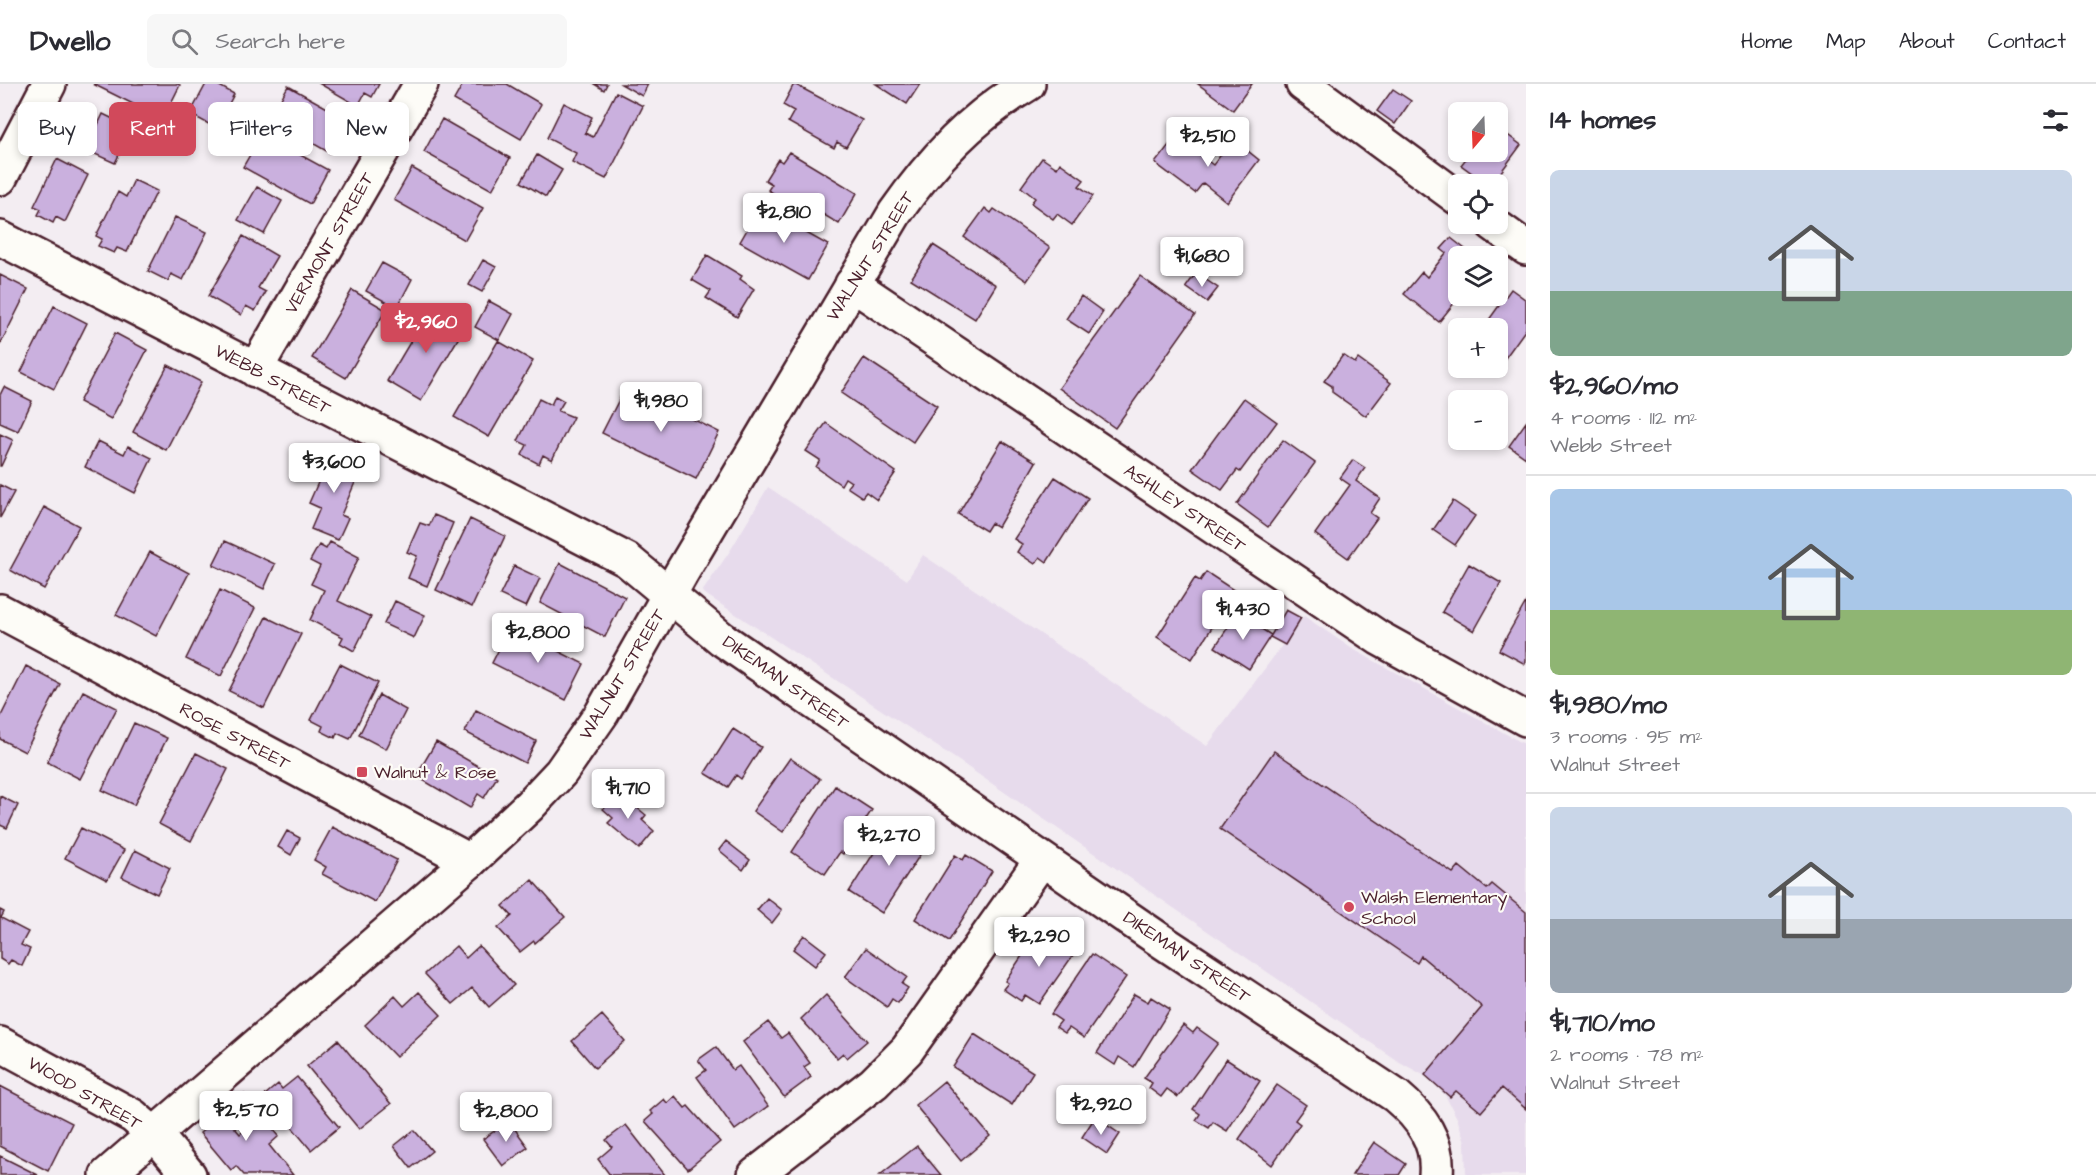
<!DOCTYPE html>
<html lang="en">
<head>
<meta charset="utf-8">
<style>
	:root { --surface:#fff; --page:#f7f7f7; --text:#2b2b33; --muted:#7c7c81; --line:#e1e1e2; --accent:#d1495b }
	body { margin:0; font-family:"Architects Daughter",sans-serif; background:var(--page); color:var(--text); height:100vh; display:flex; flex-direction:column; font-size:22px; white-space:nowrap }
	* { box-sizing:border-box; margin:0 }
	p { font-size:20px; color:var(--muted) }
	.icon { flex:none; width:33px; height:33px; fill:none; stroke:currentColor; stroke-width:2; stroke-linecap:round; stroke-linejoin:round }
	.map { position:relative; flex:1; overflow:hidden }
	.details { display:flex; flex-direction:column; background:var(--surface); width:570px }
	.details>* { flex:none }
	.banner { position:absolute; left:18px; top:18px; width:570px; height:54px; display:flex; gap:12px }
	.needle { width:39px; rotate:199deg }
	.fabs { position:absolute; left:1448px; top:18px; display:grid; gap:12px }
	.fabs a { display:grid; place-items:center; width:60px; height:60px; border-radius:9px; background:var(--surface); box-shadow:0 3px 9px #0003; font-size:30px }
	.price { position:absolute; translate:-50% -51px; padding:0 14px; border-radius:6px; background:#fff; color:#222; font-size:20px; line-height:39px; filter:drop-shadow(0 2px 3px #0008) }
	.price::after { content:''; position:absolute; left:50%; top:36px; width:18px; height:14px; margin-left:-9px; background:inherit; clip-path:polygon(0 0,100% 0,50% 100%) }
	.price.on { background:var(--accent); color:#fff }
	ul { padding:0; list-style:none }
	li { display:grid; align-content:center; gap:12px; height:318px; padding:0 24px }
	li+li { border-top:2px solid var(--line) }
	li span { display:grid; place-items:center; height:186px; border-radius:9px; color:#555 }
	li>.icon { margin-inline-start:auto }
	span .icon { width:108px; height:108px; fill:#fffc; stroke-width:1 }
	li b { font-size:26px }
	h2 { display:flex; justify-content:space-between; align-items:center; height:72px; padding:0 24px; font-size:26px }
	.tag { padding:0 21px; border-radius:9px; background:var(--surface); box-shadow:0 3px 9px #0003; font-size:21px; line-height:54px }
	.tag.on { background:var(--accent); color:#fff }
	header { display:flex; align-items:center; gap:36px; box-sizing:border-box; height:84px; padding:0 30px; background:var(--surface); border-bottom:2px solid var(--line) }
	header strong { font-size:28px }
	nav { display:flex; gap:33px; margin-inline-start:auto; font-size:21px }
	.search { width:420px; height:54px; background:var(--page); display:flex; align-items:center; gap:15px; box-sizing:border-box; padding:0 21px; border-radius:9px; color:var(--muted); font-size:22px }
	main { display:flex; flex:1; min-height:0 }
	.map>svg:first-child { display:block }
</style>
</head>
<body>
<header>
<strong>Dwello</strong>
<div class="search"><svg class="icon" aria-label="search" viewBox="0 0 24 24"><circle cx="10" cy="10" r="6"/><path d="M15 15l6 6"/></svg>Search here</div>
<nav><a>Home</a><a>Map</a><a>About</a><a>Contact</a></nav>
</header>
<main>
<div class="map">
<svg width="1526" height="1091" viewBox="0 0 1526 1091">
	<rect width="100%" height="100%" fill="#f3edf2"/>
	<filter id="ink" filterUnits="userSpaceOnUse"><feTurbulence type="fractalNoise" baseFrequency=".0167" numOctaves="2"/><feDisplacementMap in="SourceGraphic" scale="12" xChannelSelector="R" yChannelSelector="G"/><feConvolveMatrix kernelMatrix="1 2 1 2 8 2 1 2 1" color-interpolation-filters="sRGB"/></filter>
	<g filter="url(#ink)">
		<path fill="#e7dbec" d="M768 403 907 496 923 471 1207 662 1304 532 1351 564 1526 661V1091H1466L1465 1058 1457 1034 1445 1011 1427 993 1396 976 950 671 702 508 730 467Z"/>
		<path fill="#cab0de" stroke="#4a1f2b" stroke-width="1.5" d="M93 0H178L180 1 163 35Z
			M206 0H216L234 10 216 44 190 30Z
			M320 0H379L372 13 365 9 358 22Z
			M463 0H507L541 20 521 55 454 16Z
			M594 0H607L604 6Z
			M621 0H648L642 12Z
			M794 0 862 36 846 63 837 58 834 64 788 38 794 27 783 21Z
			M876 0H920L907 20Z
			M1198 0H1252L1233 26Z
			M288 2 356 40 345 59 337 55 330 69 270 35Z
			M1393 5 1411 17 1395 40 1377 27Z
			M616 8 643 22 606 95 572 78 576 69 547 54 564 19 592 33 585 49 593 53Z
			M103 30 132 44 115 79 86 66Z
			M231 32 243 39 232 61 219 54Z
			M442 35 510 74 492 106 424 68Z
			M1497 43 1521 61 1492 100H1487L1461 81 1471 68H1497Z
			M262 50 328 86 310 120 243 83Z
			M1176 52 1213 81 1233 55 1259 76 1227 118 1203 99 1195 109 1155 79Z
			M789 68 857 109 839 140 816 126 812 133 768 106 772 100 765 96 778 75 782 78Z
			M537 71 562 86 546 113 521 98Z
			M1042 74 1057 84 1060 79 1084 96 1079 102 1093 112 1072 141 1057 130 1053 135 1031 119 1035 114 1021 103Z
			M57 75 88 91 65 138 56 133 53 139 38 131 41 125 34 122Z
			M412 84 483 124 465 156 394 116Z
			M134 96 157 107 127 168 117 164 114 169 98 162 102 155 96 152 118 108 126 113Z
			M257 103 282 117 264 150 238 136Z
			M760 123 828 161 808 196 740 158Z
			M985 124 991 129 994 125 1050 164 1027 197 964 153Z
			M175 133 207 148 183 196 171 190 168 197 148 187Z
			M243 152 277 172 258 204 266 208 255 227 246 222 241 231 208 212Z
			M1451 154 1474 172H1458V206L1456 209 1460 212 1439 238 1404 210 1422 188 1427 193 1446 169 1441 165Z
			M933 161 996 201 975 235 911 195Z
			M707 171 742 192 740 195 754 205 737 233 706 214 711 207 692 196Z
			M483 176 496 183 482 208 469 201Z
			M382 179 412 195 397 224 366 207Z
			M1196 189 1218 204 1207 218 1186 203Z
			M0 191 28 205 0 261Z
			M1140 192 1195 231 1115 344 1059 304Z
			M1511 205 1526 216V245L1503 277 1497 272V244H1483Z
			M352 206 386 226 346 294 312 274Z
			M1081 212 1103 228 1089 250 1066 235Z
			M489 217 513 230 499 256 475 243Z
			M54 222 87 239 54 305 21 288Z
			M431 223 465 243 421 317 387 297Z
			M115 249 147 266 111 335 79 318Z
			M498 257 533 277 489 353 454 333Z
			M1343 271 1355 279 1358 275 1391 299 1366 332 1332 308V302L1324 297Z
			M864 274 937 322 913 358 841 309Z
			M168 281 201 298 166 366 133 348Z
			M626 302 719 348 696 395 602 349Z
			M4 303 32 317 18 347 0 339V311Z
			M555 312 564 317 558 327 573 333 552 376 543 371 539 380 522 371 527 361 518 357 539 315 551 321Z
			M1244 314 1277 338 1240 388 1237 386 1222 406 1192 385Z
			M1526 338V374L1509 362Z
			M826 339 896 388 877 416 866 408 862 413 847 403 851 398 845 394 841 401 816 383 820 376 806 367Z
			M0 350 13 356 1 382H0Z
			M1283 356 1315 379 1268 443 1237 420Z
			M98 357 124 370 128 362 152 374 135 409 85 383Z
			M1002 357 1036 378 998 443 991 439 986 447 958 430Z
			M332 367 363 380 341 431 348 434 338 456 311 445 320 424 309 419Z
			M1353 376 1365 384 1356 397 1380 414 1370 429 1377 434 1348 474 1315 450 1350 401 1340 394Z
			M1055 393 1088 414 1047 478 1040 473 1035 480 1017 468 1022 460 1014 455Z
			M0 401 14 408 0 434Z
			M1453 417 1475 432 1455 461 1433 446Z
			M44 423 79 442 44 505 10 486Z
			M434 431 453 439 427 502 408 494 417 472 407 468 420 439 429 442Z
			M470 435 505 452 472 523 436 506Z
			M225 457 275 480 264 505 213 481Z
			M330 458 359 473 338 517 371 533 354 567 340 559 343 553 310 536 324 506 311 500 320 482 310 477 319 461 326 465Z
			M150 468 189 489 156 552 116 531Z
			M560 479 625 513 605 553 540 519Z
			M1469 480 1501 499 1474 547 1442 528Z
			M514 482 540 494 526 523 500 511Z
			M1206 488 1235 507 1192 575 1157 553 1195 494 1200 497Z
			M220 506 255 524 221 592 186 575Z
			M395 517 425 531 414 554 384 540Z
			M1526 518V577L1525 580 1499 566Z
			M1286 526 1301 534 1285 561 1270 553Z
			M1237 529 1271 551 1249 585 1215 563Z
			M266 533 301 550 264 624 229 607Z
			M510 543 584 580 566 616 492 579Z
			M340 580 378 599 350 655 337 649 335 654 321 647 323 642 311 636Z
			M26 582 60 600 25 668 0 655V634Z
			M83 607 117 624 80 695 47 678Z
			M379 611 406 626 386 665 359 651Z
			M476 626 536 657 525 679 465 648Z
			M134 639 167 654 134 721 102 706Z
			M733 645 761 663 741 695 736 691 728 703 705 689Z
			M436 658 497 693 484 714 478 710 470 724 416 692Z
			M1274 667 1453 789 1459 782 1487 805 1492 800 1526 828V1025L1502 1004 1481 1028 1456 1007 1450 1013 1425 991 1482 923 1421 872 1417 879 1220 745Z
			M196 669 228 685 191 757 159 740Z
			M790 674 820 695 783 748 753 727Z
			M835 702 872 726 843 770 840 768 825 790 792 768Z
			M618 708 646 731 642 736 654 747 639 765 608 739 613 734 603 725Z
			M0 712 18 721 7 744 0 741Z
			M904 739 922 750 919 755 927 760 882 829 849 808 891 742 899 747Z
			M332 743 397 776 375 818 322 790 326 783 314 776Z
			M81 744 124 766 107 796 65 774Z
			M287 747 300 754 291 771 278 763Z
			M726 757 750 776 743 786 719 766Z
			M135 766 170 784 157 810 122 793Z
			M955 771 963 776 966 771 992 787 949 857 915 835Z
			M532 796 565 833 535 859 534 857 520 868 498 844 512 832 503 822Z
			M767 814 782 826 772 839 757 826Z
			M0 826 4 828 1 834 28 848 21 861 30 865 22 882 11 876 8 880 0 875Z
			M1038 848 1059 863 1065 855 1078 864 1039 920 1025 911 1021 917 1003 905 1008 899 1005 897Z
			M804 851 826 868 815 882 793 865Z
			M456 862 466 874 479 862 514 901 489 923 472 904 453 920 425 890Z
			M866 864 907 893 902 900 908 904 898 919 892 915 887 923 845 893Z
			M1092 870 1126 893 1084 954 1069 944 1065 949 1056 943 1061 937 1051 930Z
			M419 908 441 931 396 973 365 941 395 912 404 922Z
			M1134 910 1148 918 1151 913 1170 925 1134 983 1119 973 1115 981 1097 969Z
			M826 911 867 957 847 974 843 969 837 974 801 935Z
			M602 931 625 957 595 984 572 957Z
			M768 938 781 954 788 949 810 979 804 983 811 993 784 1013 743 958Z
			M1183 941 1193 949 1197 944 1218 959 1178 1013 1167 1005 1161 1013 1149 1004 1152 999 1144 994Z
			M974 950 1033 988 1012 1021 953 983Z
			M338 956 391 1020 359 1045 307 982Z
			M716 963 733 986 739 982 768 1022 735 1046 697 993 706 986 698 976Z
			M1226 975 1260 997 1227 1047 1213 1038 1209 1044 1196 1036 1200 1030 1193 1025Z
			M297 993 339 1043 311 1066 265 1011 278 1000 282 1005Z
			M944 997 990 1052 961 1077 915 1021Z
			M1277 1001 1306 1021 1295 1036 1300 1040 1272 1081 1239 1055Z
			M0 1002 72 1039 48 1087 0 1062Z
			M244 1010 279 1052 269 1061 293 1091H244L236 1082 231 1086 200 1049 223 1030 240 1050 247 1044 229 1023Z
			M675 1012 685 1024 688 1022 720 1058 688 1085 645 1037 653 1030 650 1027 664 1015 667 1019Z
			M1095 1033 1120 1050 1107 1070 1082 1053Z
			M509 1037 528 1063 503 1082 483 1055Z
			M626 1041 665 1091H610L598 1075 612 1063 606 1056Z
			M414 1046 432 1067 411 1084 394 1062Z
			M1374 1058 1406 1080 1399 1091H1352Z
			M917 1062 941 1091H880Z
			M0 1072 38 1091H0Z"/>
		<g fill="none" stroke-linecap="round" stroke-linejoin="round">
			<defs>
				<path id="minor" d="M1303 0 1458 114
					M0 94 49 0
					M1493 140 1526 164
					M0 154 627 476 722 555 1157 854 1396 1012C1421 1033 1439 1057 1436 1091
					M852 200 1379 554 1526 635
					M255 286 421 0
					M0 527 470 777
					M0 960 133 1032 159 1055 189 1091
					M755 1091 874 999 907 966 1042 775"/>
				<path id="major" d="M107 1091 470 777 529 722 561 688 602 629 682 488 895 129C932 76 972 33 1028 0"/>
			</defs>
			<use href="#minor" stroke="#4a1f2b" stroke-width="38"/>
			<use href="#major" stroke="#4a1f2b" stroke-width="38"/>
			<use href="#minor" stroke="#fdfcf7" stroke-width="33"/>
			<use href="#major" stroke="#fdfcf7" stroke-width="33"/>
		</g>
	</g>
	<g fill="#d1495b" stroke="#fdfcf7" stroke-width="2">
		<rect x="356" y="682" width="12" height="12" rx="3"/>
		<circle cx="1349" cy="823" r="6"/>
	</g>
	<g text-anchor="middle" stroke-width="4.5" stroke-linejoin="round" paint-order="stroke">
		<g font-size="18" fill="#4a1f2b" stroke="#fdfcf7">
			<text transform="translate(329 159) rotate(-60)" y="6">VERMONT STREET</text>
			<text transform="translate(870 172) rotate(-58)" y="6">WALNUT STREET</text>
			<text transform="translate(273 295) rotate(28)" y="6">WEBB STREET</text>
			<text transform="translate(1185 424) rotate(34)" y="6">ASHLEY STREET</text>
			<text transform="translate(622 590) rotate(-59)" y="6">WALNUT STREET</text>
			<text transform="translate(786 598) rotate(35)" y="6">DIKEMAN STREET</text>
			<text transform="translate(235 652) rotate(28)" y="6">ROSE STREET</text>
			<text transform="translate(1187 873) rotate(34)" y="6">DIKEMAN STREET</text>
			<text transform="translate(85 1009) rotate(30)" y="6">WOOD STREET</text>
		</g>
		<g font-size="18" fill="#4a1f2b" stroke="#fdfcf7" text-anchor="start">
			<text x="374" y="694">Walnut &amp; Rose</text>
			<text x="1361" y="819">Walsh Elementary<tspan x="1361" dy="21">School</tspan></text>
		</g>
	</g>
</svg>
<div class="fabs">
<a><svg class="needle" viewBox="-14 -14 28 28"><path d="M0-13l5 13h-10z" fill="#e53935"/><path d="M0 13l5-13h-10z" fill="#7c7c81"/></svg></a>
<a><svg class="icon" aria-label="locate" viewBox="0 0 24 24"><circle cx="12" cy="12" r="6"/><path d="M12 2v4M12 18v4M2 12h4M18 12h4"/></svg></a>
<a><svg class="icon" aria-label="layers" viewBox="0 0 24 24"><path d="M12 4l9 5-9 5-9-5zM3 14l9 5 9-5"/></svg></a>
<a>+</a>
<a>−</a>
</div>
<b class="price" style="left:1208px;top:84px">$2,510</b>
<b class="price" style="left:784px;top:160px">$2,810</b>
<b class="price" style="left:1202px;top:204px">$1,680</b>
<b class="price on" style="left:426px;top:270px">$2,960</b>
<b class="price" style="left:661px;top:349px">$1,980</b>
<b class="price" style="left:334px;top:410px">$3,600</b>
<b class="price" style="left:1243px;top:557px">$1,430</b>
<b class="price" style="left:538px;top:580px">$2,800</b>
<b class="price" style="left:628px;top:736px">$1,710</b>
<b class="price" style="left:889px;top:783px">$2,270</b>
<b class="price" style="left:1039px;top:884px">$2,290</b>
<b class="price" style="left:1101px;top:1052px">$2,920</b>
<b class="price" style="left:246px;top:1058px">$2,570</b>
<b class="price" style="left:506px;top:1059px">$2,800</b>
<div class="banner">
<a class="tag">Buy</a>
<a class="tag on">Rent</a>
<a class="tag">Filters</a>
<a class="tag">New</a>
</div>
</div>
<section class="details">
<h2>14 homes<svg class="icon" aria-label="filters" viewBox="0 0 24 24"><path d="M4 7h16M4 17h16"/><circle cx="9" cy="7" r="2"/><circle cx="15" cy="17" r="2"/></svg></h2>
<ul>
<li><span style="background:linear-gradient(#c9d6e8 65%,#7fa58c 0)"><svg class="icon" aria-label="home" viewBox="0 0 24 24"><path d="M3 11l9-7 9 7M6 9v11h12V9"/></svg></span><div><b>$2,960/mo</b><p>4 rooms · 112 m²</p><p>Webb Street</p></div></li>
<li><span style="background:linear-gradient(#a9c7e8 65%,#8fb573 0)"><svg class="icon" aria-label="home" viewBox="0 0 24 24"><path d="M3 11l9-7 9 7M6 9v11h12V9"/></svg></span><div><b>$1,980/mo</b><p>3 rooms · 95 m²</p><p>Walnut Street</p></div></li>
<li><span style="background:linear-gradient(#c9d6e8 60%,#9aa5b1 0)"><svg class="icon" aria-label="home" viewBox="0 0 24 24"><path d="M3 11l9-7 9 7M6 9v11h12V9"/></svg></span><div><b>$1,710/mo</b><p>2 rooms · 78 m²</p><p>Walnut Street</p></div></li>
</ul>
</section>
</main>
</body>
</html>
